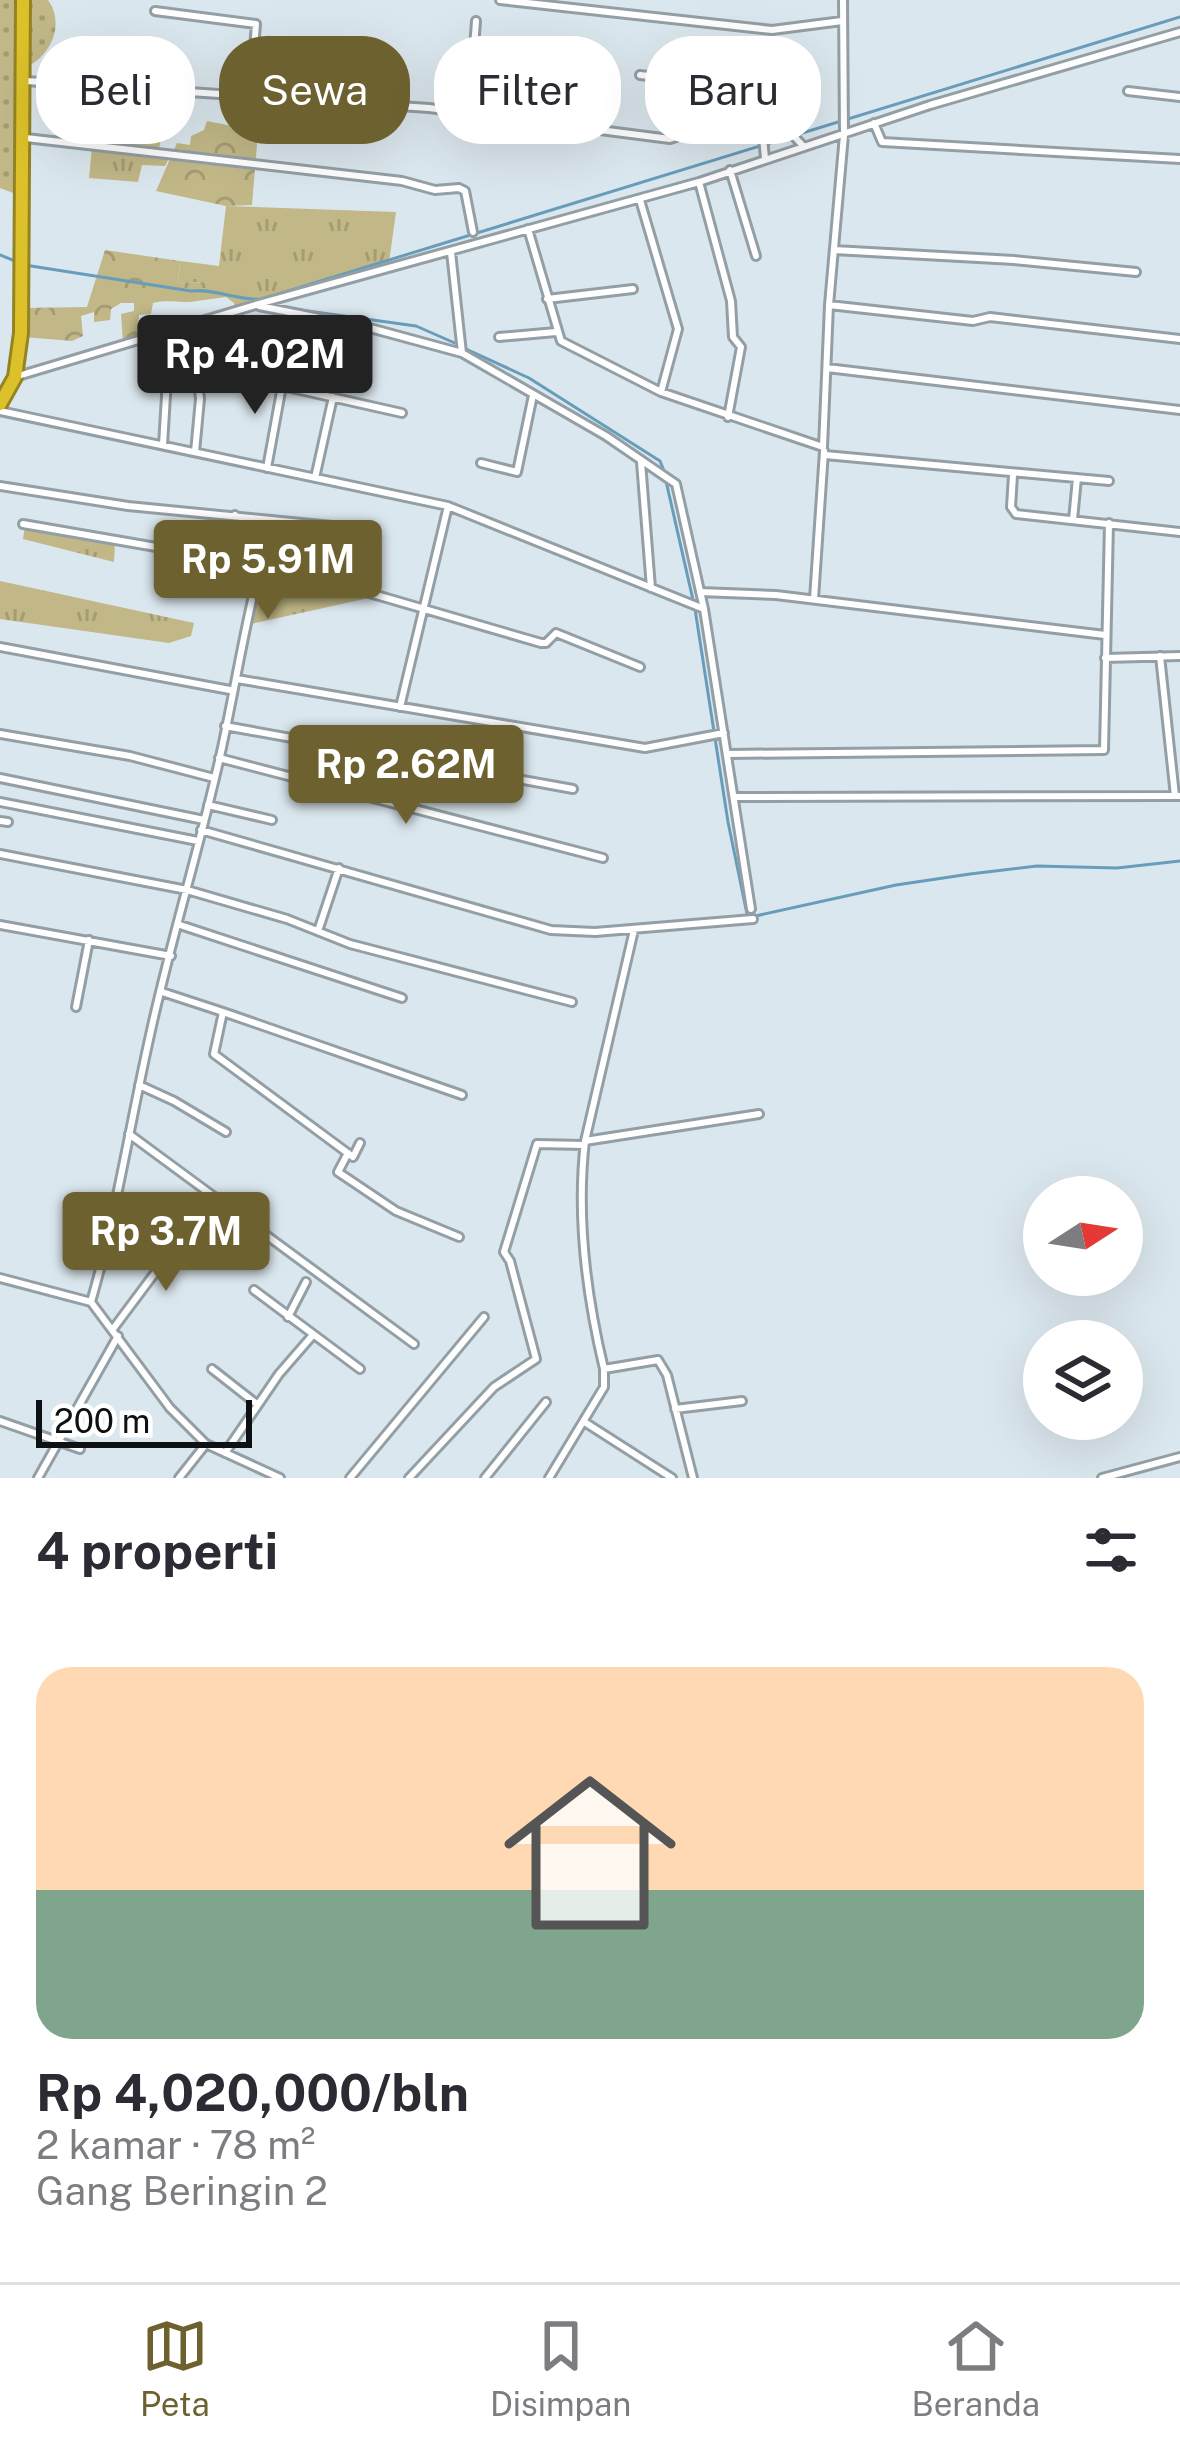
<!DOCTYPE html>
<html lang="id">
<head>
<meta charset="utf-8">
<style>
	:root { --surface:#fff; --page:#f2f2f3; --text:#2b2b33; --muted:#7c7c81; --line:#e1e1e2; --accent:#6d622f }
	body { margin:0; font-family:"Public Sans",sans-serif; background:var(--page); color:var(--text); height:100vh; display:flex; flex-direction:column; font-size:45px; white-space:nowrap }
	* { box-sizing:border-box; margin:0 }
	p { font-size:39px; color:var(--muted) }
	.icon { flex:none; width:66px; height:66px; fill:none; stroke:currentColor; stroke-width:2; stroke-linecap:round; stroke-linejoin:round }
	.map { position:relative; height:1478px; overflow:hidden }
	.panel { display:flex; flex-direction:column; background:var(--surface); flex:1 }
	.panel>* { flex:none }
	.banner { position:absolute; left:36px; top:36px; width:1110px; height:108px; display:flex; gap:24px }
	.needle { width:78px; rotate:78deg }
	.tools { position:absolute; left:1023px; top:1176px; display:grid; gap:24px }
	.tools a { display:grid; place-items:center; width:120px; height:120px; border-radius:50%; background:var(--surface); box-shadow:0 12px 48px #0002; font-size:60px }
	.scale { position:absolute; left:36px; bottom:30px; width:216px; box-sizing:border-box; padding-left:12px; border:6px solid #0d1114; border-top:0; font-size:33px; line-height:42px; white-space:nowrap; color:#0d1114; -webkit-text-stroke:9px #fff; paint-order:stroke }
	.price { position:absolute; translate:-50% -102px; padding:0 27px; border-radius:12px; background:var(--accent); color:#fff; font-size:39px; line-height:78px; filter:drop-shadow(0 3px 6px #0008) }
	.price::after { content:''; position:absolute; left:50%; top:72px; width:36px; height:27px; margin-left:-18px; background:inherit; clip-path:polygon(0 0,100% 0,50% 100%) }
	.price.active { background:#222; color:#fff }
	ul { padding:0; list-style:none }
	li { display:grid; align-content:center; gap:24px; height:636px; padding:0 36px }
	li+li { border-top:3px solid var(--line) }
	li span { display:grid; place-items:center; height:372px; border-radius:36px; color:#555 }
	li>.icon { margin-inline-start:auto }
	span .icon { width:216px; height:216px; fill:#fffc; stroke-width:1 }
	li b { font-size:51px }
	h2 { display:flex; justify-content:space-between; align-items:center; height:144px; padding:0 36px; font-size:51px }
	.tag { padding:0 42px; border-radius:48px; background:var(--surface); box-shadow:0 12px 48px #0002; font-size:42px; line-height:108px }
	.tag.active { background:var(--accent); color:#fff }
	.tabs { display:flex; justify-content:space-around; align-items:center; height:168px; border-top:3px solid var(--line); background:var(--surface); font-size:33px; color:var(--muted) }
	.tabs a { display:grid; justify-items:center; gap:6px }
	.tabs .active { color:var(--accent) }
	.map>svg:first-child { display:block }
</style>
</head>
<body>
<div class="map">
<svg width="1180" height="1478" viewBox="0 0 1180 1478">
	<defs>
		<pattern id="grass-tufts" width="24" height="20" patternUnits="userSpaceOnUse" patternTransform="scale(3)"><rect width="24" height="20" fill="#c1b787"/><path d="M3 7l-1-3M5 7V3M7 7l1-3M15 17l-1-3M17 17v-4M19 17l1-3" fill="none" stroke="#a59c74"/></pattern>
		<pattern id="forest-crowns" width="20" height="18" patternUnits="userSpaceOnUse" patternTransform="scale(3)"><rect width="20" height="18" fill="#c1b787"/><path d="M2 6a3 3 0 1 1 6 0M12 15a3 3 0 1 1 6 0" fill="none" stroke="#a59c74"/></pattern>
		<pattern id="park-dots" width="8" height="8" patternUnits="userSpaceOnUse" patternTransform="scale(3)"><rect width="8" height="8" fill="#c1b787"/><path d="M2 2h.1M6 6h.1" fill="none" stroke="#a59c74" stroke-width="1.8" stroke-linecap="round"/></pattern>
	</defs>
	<rect width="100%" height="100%" fill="#dbe7ee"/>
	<path fill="url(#grass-tufts)" d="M92 112 163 119 159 152 170 156 165 166 142 165 138 182 89 178 92 147 109 148V126H94Z
		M226 206 396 212 388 270 236 311 234 303 226 297 197 301 210 282 178 283 180 261 219 266Z
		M25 526 115 543 114 562 23 539Z
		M256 573 378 596 242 626Z
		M0 581 194 623 191 636 169 643 0 619Z"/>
	<path fill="url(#forest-crowns)" d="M252 79 293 82 258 132 252 205 226 206 156 191 177 143 190 145 191 136 204 130 207 121 257 131Z
		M105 250 180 261 178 283 212 282 197 301C181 304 170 299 153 303L151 314 139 315 138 338 123 342 121 314 134 311V303H121L111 309 110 320 94 322V312L81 316 83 336 72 341 24 337 25 308 87 307Z"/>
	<path fill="url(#park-dots)" d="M0 0H48C66 25 50 59 22 69L24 197 0 188Z"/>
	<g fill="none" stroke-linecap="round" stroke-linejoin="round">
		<path stroke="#679dba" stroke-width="3" d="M0 255 15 261
			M31 266 191 291C214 288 237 301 262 299L1180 17
			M262 299 277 307
			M286 308 416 326 457 344
			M466 349 529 378 660 461 664 471
			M666 481 693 600
			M695 609 728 822 747 914 751 917 896 885 970 874 1037 866 1117 868 1180 861"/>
		<defs>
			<path id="street" d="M500 0 772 30 842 21
				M155 11 256 24 250 97
				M640 75 739 87 746 82V68
				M26 81 429 108 670 139 676 137 686 118 695 117 791 133 804 147
				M142 89 143 64
				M1128 91 1180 97
				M469 113 476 21
				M686 118 687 82
				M874 123 882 142 1180 159
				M762 127 765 158
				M26 138 402 181 435 190 459 188 465 191 473 232
				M730 170 756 256
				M699 182 731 301 733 337 741 347 728 417
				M640 200 678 329 661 392
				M528 229 561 341 661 392 823 447 829 305 844 135 843 0
				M834 250 1014 260 1136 272
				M547 299 633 289
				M829 305 973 321 990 317 1180 339
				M259 306 370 328 462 353 451 252
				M192 324 200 399 195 452
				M499 337 556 332
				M462 353 606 436 676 484 704 609 751 909
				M827 368 1180 410
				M18 376 262 303 699 182 930 105 1180 32
				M282 386 402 413
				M0 411 448 506 704 609
				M163 445 168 363
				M825 455 1109 481
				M641 462 651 588
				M481 463 517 472 533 395
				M267 468 282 386 281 368
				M1013 475 1011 507 1016 514 1180 532
				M315 478 333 397
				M0 486 128 506 332 526
				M235 515 236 559
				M1073 520 1077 478
				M23 524 237 561 359 590 541 643H546L556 633 640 667
				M700 592 776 595 1105 635
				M814 599 824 451
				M0 647 230 690
				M1160 656 1175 796
				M1105 658 1180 656
				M237 679 645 748 724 733
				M400 707 448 506
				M225 726 573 789
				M0 734 130 756 214 778
				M728 754 1104 750 1109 523
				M219 758 603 858
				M0 778 204 820
				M734 797 1180 796
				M0 802 198 841
				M208 805 272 820
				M0 821 8 822
				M201 830 551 930 595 932 753 919
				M0 854 187 890 287 919 350 944 572 1002
				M0 925 171 956
				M180 925 402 998
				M318 931 339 868
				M162 992 223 1012 214 1054 353 1157 360 1143
				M76 1007 89 940
				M223 1012 462 1095
				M139 1085 174 1101 226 1132
				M129 1134 414 1344
				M585 1141 759 1114
				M348 1153 338 1172 396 1211 459 1237
				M0 1278 91 1302 170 1408 206 1444 280 1478
				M254 1290 360 1369
				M91 1302C116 1215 130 1124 150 1035 170 943 198 853 219 761 234 695 243 633 260 566
				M288 1317 306 1282
				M113 1329 184 1234
				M212 1369 258 1405
				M604 1369 658 1360 667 1375 693 1478
				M675 1409 742 1401
				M0 1421 80 1449
				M586 1423 672 1478
				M225 1453 279 1374 312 1336
				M38 1478 118 1336
				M179 1478 206 1444
				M350 1478 484 1317
				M409 1478 494 1387 536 1359 510 1261 504 1252 537 1144 584 1145
				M485 1478 546 1402
				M549 1478 604 1387V1369C586 1294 576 1218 585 1141L634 930
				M1102 1478 1180 1457"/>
			<path id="highway" d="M0 404 15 377 21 333 23 0"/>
		</defs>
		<use href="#street" stroke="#949fa5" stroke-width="12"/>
		<use href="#highway" stroke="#948322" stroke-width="18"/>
		<use href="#street" stroke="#fff" stroke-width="6"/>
		<use href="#highway" stroke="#dcc12a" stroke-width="12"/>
	</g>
</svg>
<div class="tools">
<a><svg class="needle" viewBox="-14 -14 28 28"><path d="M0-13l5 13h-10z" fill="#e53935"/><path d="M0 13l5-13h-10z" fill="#7c7c81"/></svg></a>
<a><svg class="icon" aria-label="layers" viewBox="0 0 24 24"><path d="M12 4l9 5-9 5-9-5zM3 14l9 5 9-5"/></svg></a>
</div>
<div class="scale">200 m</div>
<b class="price active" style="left:255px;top:417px">Rp 4.02M</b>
<b class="price" style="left:268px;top:622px">Rp 5.91M</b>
<b class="price" style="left:406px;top:827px">Rp 2.62M</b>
<b class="price" style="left:166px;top:1294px">Rp 3.7M</b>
<div class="banner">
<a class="tag">Beli</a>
<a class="tag active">Sewa</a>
<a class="tag">Filter</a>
<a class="tag">Baru</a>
</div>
</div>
<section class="panel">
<h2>4 properti<svg class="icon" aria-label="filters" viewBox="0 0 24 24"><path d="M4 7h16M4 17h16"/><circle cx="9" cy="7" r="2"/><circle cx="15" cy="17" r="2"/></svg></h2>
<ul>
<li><span style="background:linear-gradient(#ffd9b3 60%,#7fa58c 0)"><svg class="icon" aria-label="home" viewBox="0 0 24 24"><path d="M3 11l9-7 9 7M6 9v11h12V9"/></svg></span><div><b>Rp 4,020,000/bln</b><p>2 kamar · 78 m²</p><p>Gang Beringin 2</p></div></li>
</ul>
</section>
<nav class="tabs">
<a class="active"><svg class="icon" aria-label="map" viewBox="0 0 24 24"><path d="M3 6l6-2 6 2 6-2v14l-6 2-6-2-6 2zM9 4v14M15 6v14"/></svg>Peta</a>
<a><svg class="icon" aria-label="saved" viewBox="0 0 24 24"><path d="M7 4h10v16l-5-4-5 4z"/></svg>Disimpan</a>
<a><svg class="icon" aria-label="home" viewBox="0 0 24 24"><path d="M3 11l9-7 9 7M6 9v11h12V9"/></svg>Beranda</a>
</nav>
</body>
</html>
